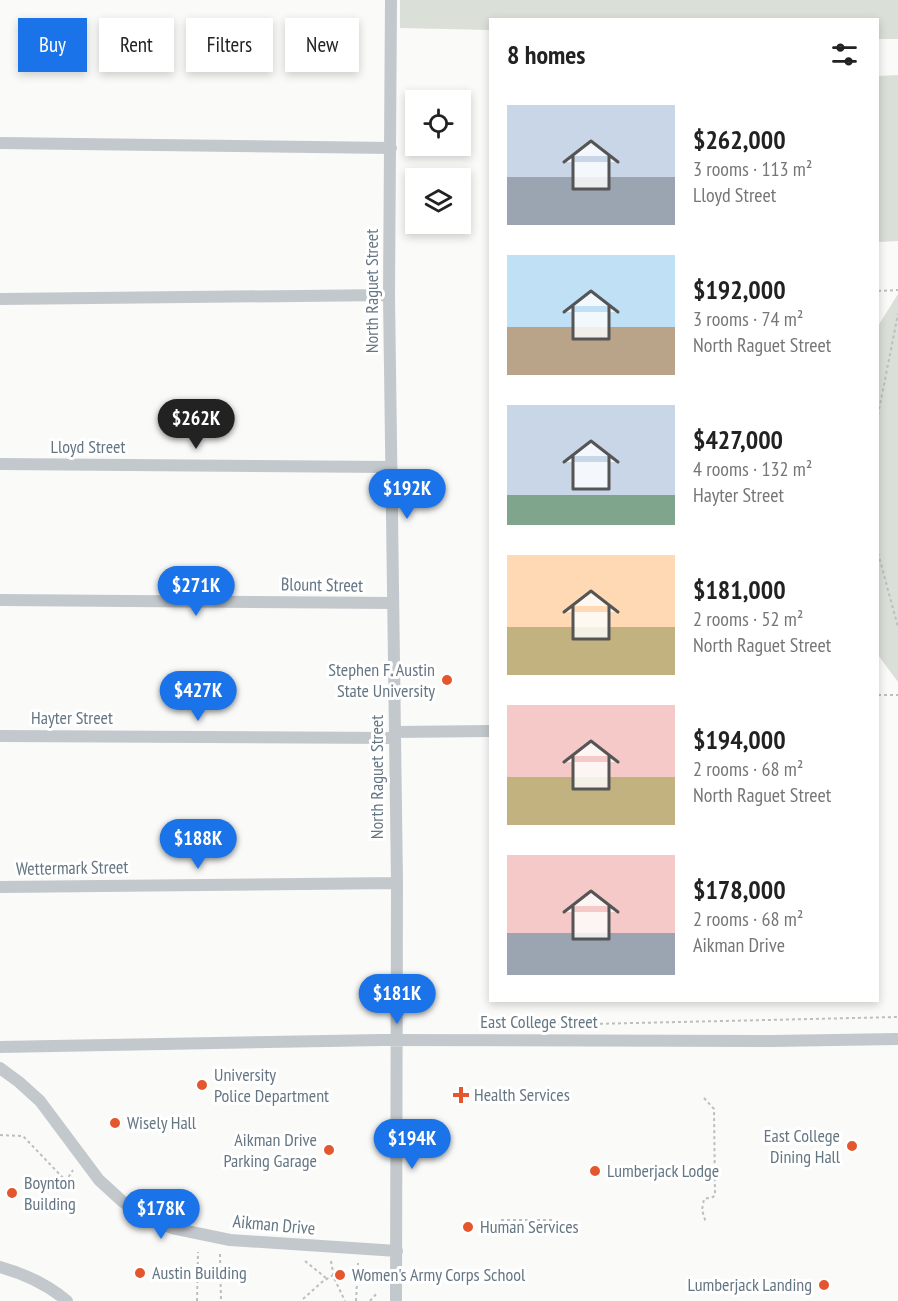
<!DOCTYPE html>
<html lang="en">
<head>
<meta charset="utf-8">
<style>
	:root { --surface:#fff; --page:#f2f2f2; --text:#222; --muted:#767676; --accent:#1a73e8 }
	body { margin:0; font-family:"PT Sans Narrow",sans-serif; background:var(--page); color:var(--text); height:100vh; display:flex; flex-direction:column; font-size:22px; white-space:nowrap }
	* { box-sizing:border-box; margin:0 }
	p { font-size:20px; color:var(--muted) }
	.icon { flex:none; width:33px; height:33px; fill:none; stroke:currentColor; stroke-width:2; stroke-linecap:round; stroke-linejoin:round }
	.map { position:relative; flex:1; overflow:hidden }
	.panel { position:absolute; left:489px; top:18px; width:390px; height:984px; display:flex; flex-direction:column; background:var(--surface); border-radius:0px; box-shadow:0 3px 9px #0003 }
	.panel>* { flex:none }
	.banner { position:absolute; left:18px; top:18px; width:381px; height:54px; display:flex; gap:12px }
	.tools { position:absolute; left:405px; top:90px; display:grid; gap:12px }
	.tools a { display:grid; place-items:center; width:66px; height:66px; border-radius:0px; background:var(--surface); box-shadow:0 3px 9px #0003; font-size:30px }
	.price { position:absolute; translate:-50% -51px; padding:0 14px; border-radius:21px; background:var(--accent); color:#fff; font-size:20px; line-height:39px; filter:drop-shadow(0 2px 3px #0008) }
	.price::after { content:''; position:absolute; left:50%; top:36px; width:18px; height:14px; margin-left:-9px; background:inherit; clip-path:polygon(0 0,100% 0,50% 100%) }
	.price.active { background:#222; color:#fff }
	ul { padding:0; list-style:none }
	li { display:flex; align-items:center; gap:18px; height:150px; padding:0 18px }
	li span { display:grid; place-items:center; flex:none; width:168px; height:120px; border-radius:0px; color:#555 }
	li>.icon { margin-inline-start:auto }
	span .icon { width:72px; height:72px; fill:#fffc; stroke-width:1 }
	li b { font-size:26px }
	h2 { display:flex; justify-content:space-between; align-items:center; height:72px; padding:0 18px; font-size:26px }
	.chip { padding:0 21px; border-radius:0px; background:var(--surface); box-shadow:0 3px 9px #0003; font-size:21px; line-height:54px }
	.chip.active { background:var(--accent); color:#fff }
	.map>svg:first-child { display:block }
</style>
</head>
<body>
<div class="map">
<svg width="898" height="1301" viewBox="0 0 898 1301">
	<rect width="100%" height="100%" fill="#fafaf8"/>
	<path fill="#dadfd7" d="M400 0H898V39H878V20H490V30L400 28Z
		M898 75V241L878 242V76Z
		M898 294V682L878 655V326Z"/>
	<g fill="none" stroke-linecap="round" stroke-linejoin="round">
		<path stroke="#bbbfc2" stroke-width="2" stroke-dasharray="3 3" stroke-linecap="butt" d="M878 291 898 290
			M878 415 898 314
			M878 553 898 627
			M878 695H898
			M504 1026 898 1017
			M704 1098 714 1109 715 1195 713 1197 704 1199 702 1210 706 1223
			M0 1135 23 1136 66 1181 73 1170
			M501 1220H552
			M220 1254 221 1301
			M305 1261 326 1278
			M331 1261 334 1278 345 1301
			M303 1299 322 1282 333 1275
			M197 1301 198 1252
			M356 1301 358 1263
			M370 1301 378 1292"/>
		<path stroke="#c3c8cc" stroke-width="12" d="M391 0 389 295 397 883 396 1301
			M0 143 391 148
			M0 299 389 295
			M0 464 391 467
			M0 600 393 603
			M395 732 490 731
			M0 736 395 738
			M0 887 397 883
			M0 1047 382 1040 771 1041 898 1039
			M0 1068 19 1082 40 1101 99 1180 122 1201 146 1218 172 1228 230 1240 397 1251
			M0 1267C25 1274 47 1284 67 1301"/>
	</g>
	<g fill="#e4572e" stroke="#fff" stroke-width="2">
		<circle cx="447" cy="680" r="6"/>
		<circle cx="202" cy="1085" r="6"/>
		<path d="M458 1086h6v6h6v6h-6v6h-6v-6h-6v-6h6z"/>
		<circle cx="115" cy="1123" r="6"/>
		<circle cx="852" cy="1146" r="6"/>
		<circle cx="329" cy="1150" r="6"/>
		<circle cx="595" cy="1171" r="6"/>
		<circle cx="12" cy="1193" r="6"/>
		<circle cx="468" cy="1227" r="6"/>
		<circle cx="140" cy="1273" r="6"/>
		<circle cx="340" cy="1275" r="6"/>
		<circle cx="824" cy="1285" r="6"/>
	</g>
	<g text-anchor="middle" stroke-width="6" stroke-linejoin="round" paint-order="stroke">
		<g font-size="18" fill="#657683" stroke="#fff">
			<text transform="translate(372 291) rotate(-90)" y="6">North Raguet Street</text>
			<text x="88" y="453">Lloyd Street</text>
			<text transform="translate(322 585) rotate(1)" y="6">Blount Street</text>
			<text x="72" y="724">Hayter Street</text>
			<text transform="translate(377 777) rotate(-90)" y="6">North Raguet Street</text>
			<text transform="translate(72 868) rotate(-1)" y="6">Wettermark Street</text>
			<text x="539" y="1028">East College Street</text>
			<text transform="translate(274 1225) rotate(5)" y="6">Aikman Drive</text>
		</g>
		<g font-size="18" fill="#657683" stroke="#fff" text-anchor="start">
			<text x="435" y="676" text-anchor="end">Stephen F. Austin<tspan x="435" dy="21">State University</tspan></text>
			<text x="214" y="1081">University<tspan x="214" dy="21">Police Department</tspan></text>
			<text x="474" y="1101">Health Services</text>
			<text x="127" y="1129">Wisely Hall</text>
			<text x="840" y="1142" text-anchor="end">East College<tspan x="840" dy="21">Dining Hall</tspan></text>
			<text x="317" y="1146" text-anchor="end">Aikman Drive<tspan x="317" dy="21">Parking Garage</tspan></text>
			<text x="607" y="1177">Lumberjack Lodge</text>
			<text x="24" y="1189">Boynton<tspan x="24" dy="21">Building</tspan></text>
			<text x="480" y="1233">Human Services</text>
			<text x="152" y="1279">Austin Building</text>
			<text x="352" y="1281">Women's Army Corps School</text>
			<text x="812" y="1291" text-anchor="end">Lumberjack Landing</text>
		</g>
	</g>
</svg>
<div class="tools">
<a><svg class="icon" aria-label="locate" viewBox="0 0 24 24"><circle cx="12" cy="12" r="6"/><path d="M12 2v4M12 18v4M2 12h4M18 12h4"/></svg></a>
<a><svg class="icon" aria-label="layers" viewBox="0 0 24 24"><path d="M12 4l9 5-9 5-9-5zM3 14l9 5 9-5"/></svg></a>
</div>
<b class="price active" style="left:196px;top:450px">$262K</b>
<b class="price" style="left:407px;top:520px">$192K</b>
<b class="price" style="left:196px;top:617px">$271K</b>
<b class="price" style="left:198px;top:722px">$427K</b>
<b class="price" style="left:198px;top:870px">$188K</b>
<b class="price" style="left:397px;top:1025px">$181K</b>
<b class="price" style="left:412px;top:1170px">$194K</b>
<b class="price" style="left:161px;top:1240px">$178K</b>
<div class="banner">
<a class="chip active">Buy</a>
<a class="chip">Rent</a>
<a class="chip">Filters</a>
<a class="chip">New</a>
</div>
<section class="panel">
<h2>8 homes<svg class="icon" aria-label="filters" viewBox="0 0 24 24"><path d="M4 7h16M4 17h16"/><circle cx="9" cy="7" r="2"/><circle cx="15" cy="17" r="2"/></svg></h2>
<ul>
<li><span style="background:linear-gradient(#c9d6e8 60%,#9aa5b1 0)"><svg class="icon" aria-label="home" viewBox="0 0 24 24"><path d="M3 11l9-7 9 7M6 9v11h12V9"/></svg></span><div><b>$262,000</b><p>3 rooms · 113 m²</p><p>Lloyd Street</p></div></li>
<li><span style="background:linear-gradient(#bfe0f5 60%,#b9a48a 0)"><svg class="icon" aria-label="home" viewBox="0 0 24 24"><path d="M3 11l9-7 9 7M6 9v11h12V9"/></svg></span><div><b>$192,000</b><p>3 rooms · 74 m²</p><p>North Raguet Street</p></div></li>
<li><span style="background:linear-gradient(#c9d6e8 75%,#7fa58c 0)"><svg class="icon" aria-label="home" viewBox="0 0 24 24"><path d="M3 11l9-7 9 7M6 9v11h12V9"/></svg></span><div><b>$427,000</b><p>4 rooms · 132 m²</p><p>Hayter Street</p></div></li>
<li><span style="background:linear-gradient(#ffd9b3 60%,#c2b280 0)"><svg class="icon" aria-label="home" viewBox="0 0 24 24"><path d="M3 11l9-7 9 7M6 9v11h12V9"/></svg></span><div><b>$181,000</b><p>2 rooms · 52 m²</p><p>North Raguet Street</p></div></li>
<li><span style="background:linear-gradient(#f6c9c9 60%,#c2b280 0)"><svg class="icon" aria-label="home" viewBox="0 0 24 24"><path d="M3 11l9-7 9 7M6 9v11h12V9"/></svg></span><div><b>$194,000</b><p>2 rooms · 68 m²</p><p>North Raguet Street</p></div></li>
<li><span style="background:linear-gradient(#f6c9c9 65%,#9aa5b1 0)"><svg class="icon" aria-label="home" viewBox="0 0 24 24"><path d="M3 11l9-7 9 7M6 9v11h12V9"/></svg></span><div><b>$178,000</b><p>2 rooms · 68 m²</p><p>Aikman Drive</p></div></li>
</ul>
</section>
</div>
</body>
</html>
